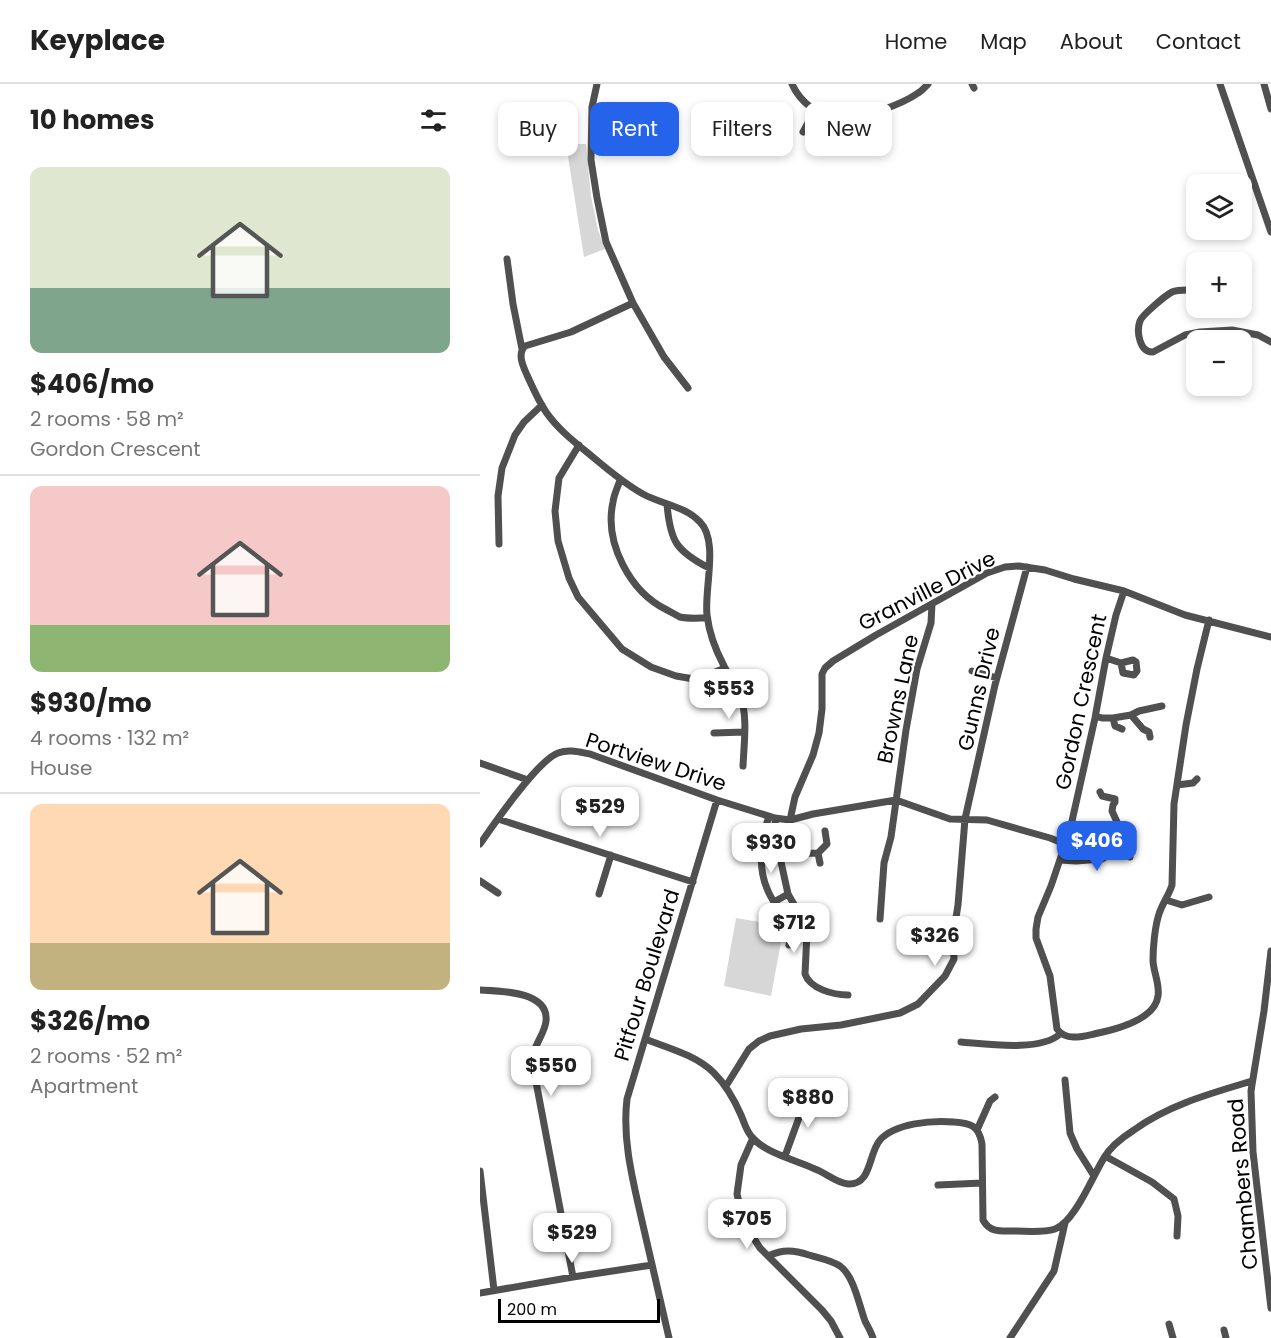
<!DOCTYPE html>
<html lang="en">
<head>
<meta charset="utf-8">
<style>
	:root { --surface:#fff; --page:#f2f2f2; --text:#222; --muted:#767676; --line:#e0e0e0; --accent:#2563eb }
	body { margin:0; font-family:Poppins,sans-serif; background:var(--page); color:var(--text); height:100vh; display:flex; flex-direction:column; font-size:22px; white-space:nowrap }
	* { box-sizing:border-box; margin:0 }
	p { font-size:20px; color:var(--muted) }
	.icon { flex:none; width:33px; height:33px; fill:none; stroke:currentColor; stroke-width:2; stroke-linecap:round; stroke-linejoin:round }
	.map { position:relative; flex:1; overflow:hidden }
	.sheet { display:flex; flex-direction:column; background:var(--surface); width:480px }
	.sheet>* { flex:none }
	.hud { position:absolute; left:18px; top:18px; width:570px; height:54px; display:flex; gap:12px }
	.buttons { position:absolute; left:706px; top:90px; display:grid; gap:12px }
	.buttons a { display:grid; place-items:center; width:66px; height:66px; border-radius:12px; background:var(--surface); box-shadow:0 3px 9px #0003; font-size:30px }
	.scale { position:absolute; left:18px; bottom:15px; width:162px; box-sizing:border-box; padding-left:6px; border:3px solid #000; border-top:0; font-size:16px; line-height:21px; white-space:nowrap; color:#000; -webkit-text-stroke:4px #fff; paint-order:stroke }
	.price { position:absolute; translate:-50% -51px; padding:0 14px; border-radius:12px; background:#fff; color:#222; font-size:20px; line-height:39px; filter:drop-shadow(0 2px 3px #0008) }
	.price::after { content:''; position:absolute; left:50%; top:36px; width:18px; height:14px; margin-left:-9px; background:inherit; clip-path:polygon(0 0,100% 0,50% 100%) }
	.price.current { background:var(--accent); color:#fff }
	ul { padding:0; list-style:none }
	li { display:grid; align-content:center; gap:12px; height:318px; padding:0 30px }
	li+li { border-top:2px solid var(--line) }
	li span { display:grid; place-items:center; height:186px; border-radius:12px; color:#555 }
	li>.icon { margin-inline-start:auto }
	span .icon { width:108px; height:108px; fill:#fffc; stroke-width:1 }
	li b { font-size:26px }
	h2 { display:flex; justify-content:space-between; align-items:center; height:72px; padding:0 30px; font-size:26px }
	.tag { padding:0 21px; border-radius:12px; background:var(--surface); box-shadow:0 3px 9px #0003; font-size:21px; line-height:54px }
	.tag.current { background:var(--accent); color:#fff }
	header { display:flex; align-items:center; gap:36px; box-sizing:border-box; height:84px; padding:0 30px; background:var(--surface); border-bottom:2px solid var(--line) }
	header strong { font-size:28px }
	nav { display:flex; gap:33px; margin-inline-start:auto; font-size:21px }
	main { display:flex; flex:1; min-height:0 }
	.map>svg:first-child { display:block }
</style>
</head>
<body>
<header>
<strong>Keyplace</strong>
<nav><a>Home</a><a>Map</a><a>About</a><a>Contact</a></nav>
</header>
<main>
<section class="sheet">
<h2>10 homes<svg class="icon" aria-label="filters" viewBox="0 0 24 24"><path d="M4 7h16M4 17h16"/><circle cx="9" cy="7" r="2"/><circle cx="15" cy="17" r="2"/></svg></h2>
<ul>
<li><span style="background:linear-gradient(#dfe7d0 65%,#7fa58c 0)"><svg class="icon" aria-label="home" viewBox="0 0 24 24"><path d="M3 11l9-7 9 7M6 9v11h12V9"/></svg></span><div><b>$406/mo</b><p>2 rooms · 58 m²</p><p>Gordon Crescent</p></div></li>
<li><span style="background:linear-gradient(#f6c9c9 75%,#8fb573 0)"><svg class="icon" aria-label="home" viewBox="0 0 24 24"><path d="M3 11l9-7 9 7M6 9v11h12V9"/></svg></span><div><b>$930/mo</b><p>4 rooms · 132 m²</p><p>House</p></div></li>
<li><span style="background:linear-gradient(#ffd9b3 75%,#c2b280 0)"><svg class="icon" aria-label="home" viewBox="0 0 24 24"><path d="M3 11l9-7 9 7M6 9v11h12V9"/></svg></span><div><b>$326/mo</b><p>2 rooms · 52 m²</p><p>Apartment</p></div></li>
</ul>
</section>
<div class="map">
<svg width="791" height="1254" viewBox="0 0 791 1254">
	<rect width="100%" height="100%" fill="#fff"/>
	<path fill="#d7d7d7" d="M86 60H106L111 112 118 146 125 165 104 173Z
		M256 834 304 842 291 912 244 902Z"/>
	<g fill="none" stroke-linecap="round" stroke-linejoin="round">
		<path stroke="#505050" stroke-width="7" d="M117 0 112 23 111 76 117 114 126 158 153 219 184 273 208 304
			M312 0C320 18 339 33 359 35 377 37 423 20 438 9 442 7 445 3 448 0
			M492 0 494 4
			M740 0 791 148
			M784 0 791 25
			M323 48 335 26
			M27 175 33 220 42 265
			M707 206C702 206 697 206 692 208 686 211 662 231 660 237 656 248 660 269 673 268L705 251 720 248 752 246 778 251 791 258
			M153 219 91 248 45 262C37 270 43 282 47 291 53 304 58 316 66 328 77 344 93 357 108 369 126 384 143 399 163 410 181 420 205 422 220 438 239 457 224 505 227 531 229 548 236 567 244 582 249 592 257 600 260 610 268 632 264 659 263 682
			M99 361 79 394 75 427 78 457 89 494 98 513 142 565 171 583 196 592 214 595 223 593 245 584
			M140 396C138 403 134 410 133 418 124 459 150 508 187 526 191 528 196 531 200 533 208 535 219 534 227 534
			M187 420C190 457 196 467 229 484
			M19 460 18 412 22 384 35 351 44 338 62 321
			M644 507 636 531 626 574 615 634 590 746 571 802 558 833 556 845V854L570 892 577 945C586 957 601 953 614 950 634 946 675 936 678 912 680 900 673 887 673 876 673 863 675 842 679 830 682 820 689 811 692 801L694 720 706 641 717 585 729 536
			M626 574 641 579 643 589 654 591 657 587 656 578 653 576 641 579
			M492 587 517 594
			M651 631 659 627 682 622
			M616 632 622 634H633L635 642 642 645
			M633 634 651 631 663 645 669 648 670 653
			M234 649 264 648
			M0 679 48 696
			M697 701 713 699 717 695
			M289 732C281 756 277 783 288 807 290 812 294 818 297 823 302 829 310 834 312 842 313 848 310 855 309 861
			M295 734 296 755 308 810
			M18 735 213 798
			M310 736 315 713 333 671 339 649 342 625V590L345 584 353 577 396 551 507 489 525 483 539 482 565 486 594 495 644 507 705 531 791 553
			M0 760C14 740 57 677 78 669 89 665 99 668 110 670L237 716 295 734 310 736 333 730 416 716 470 735 507 736 570 754 585 760
			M647 760 650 773
			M300 769 308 770 338 769 340 779
			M338 769 347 760 345 747
			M580 776 596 777 622 775 647 760 632 727 633 721 635 718V715L622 712 620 708
			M0 797 18 809
			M119 810 131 771
			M686 816 702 821 729 813
			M294 818 308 810 323 836 327 849 325 890C330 905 354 911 368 911
			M400 835 404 779 411 753 426 646 437 585 451 539 452 520
			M791 867 784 927 771 1007 773 1068 791 1224
			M0 906C20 907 69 907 66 937 65 948 57 957 54 968 53 973 53 978 53 982L93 1193
			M165 955C188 964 216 971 234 989 247 1002 254 1015 261 1031 264 1038 266 1046 271 1052 284 1069 316 1076 335 1085 346 1089 356 1099 368 1100 392 1101 388 1070 400 1056 415 1039 453 1036 474 1038 491 1039 499 1042 502 1060L503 1136C510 1149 521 1147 534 1147 547 1147 563 1149 575 1145 595 1138 613 1091 624 1074 630 1063 643 1053 654 1046 688 1021 732 1009 772 997
			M481 958C507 960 560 968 580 950
			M585 996 590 1049 597 1065 614 1092
			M246 1002 269 965 279 957 290 952 321 945 361 941 420 929 438 920 465 892 474 875 473 852 478 821 485 735 515 601 547 483
			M497 1046 510 1017 515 1013
			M273 1054 261 1081 257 1110 264 1139 280 1164 342 1226 351 1237 360 1254
			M305 1072 328 1009
			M625 1072 672 1098 694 1115 698 1132 697 1152
			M0 1087 14 1206
			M458 1101 502 1099
			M288 1172C303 1165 314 1166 329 1171 339 1174 351 1176 360 1182 374 1192 379 1221 385 1237 388 1243 391 1248 393 1254
			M0 1209 93 1193 172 1181
			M689 1240 693 1254
			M744 1246 746 1254
			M189 1254C180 1215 171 1176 162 1137 153 1097 142 1056 147 1015L237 716
			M530 1254 574 1187 585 1139"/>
	</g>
	<g text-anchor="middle" stroke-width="4.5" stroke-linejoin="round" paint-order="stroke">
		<g font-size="21" fill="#000" stroke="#fff">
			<text transform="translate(447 507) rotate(-27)" y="7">Granville Drive</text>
			<text transform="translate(499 605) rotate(-77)" y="7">Gunns Drive</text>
			<text transform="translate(418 615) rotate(-78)" y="7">Browns Lane</text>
			<text transform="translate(601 618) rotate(-78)" y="7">Gordon Crescent</text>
			<text transform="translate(176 678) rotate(18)" y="7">Portview Drive</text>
			<text transform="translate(167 891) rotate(-73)" y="7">Pitfour Boulevard</text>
			<text transform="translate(763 1100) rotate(-95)" y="7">Chambers Road</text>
		</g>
	</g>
</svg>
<div class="buttons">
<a><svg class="icon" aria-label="layers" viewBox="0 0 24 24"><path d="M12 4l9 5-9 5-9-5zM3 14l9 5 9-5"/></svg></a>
<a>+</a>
<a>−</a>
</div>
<div class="scale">200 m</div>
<b class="price" style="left:249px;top:636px">$553</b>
<b class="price" style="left:120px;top:754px">$529</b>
<b class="price current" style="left:617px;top:788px">$406</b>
<b class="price" style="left:291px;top:790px">$930</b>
<b class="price" style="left:314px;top:870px">$712</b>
<b class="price" style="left:455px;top:883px">$326</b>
<b class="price" style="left:71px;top:1013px">$550</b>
<b class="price" style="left:328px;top:1045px">$880</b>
<b class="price" style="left:267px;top:1166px">$705</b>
<b class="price" style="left:92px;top:1180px">$529</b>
<div class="hud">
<a class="tag">Buy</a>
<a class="tag current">Rent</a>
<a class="tag">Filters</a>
<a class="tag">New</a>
</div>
</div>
</main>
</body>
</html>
